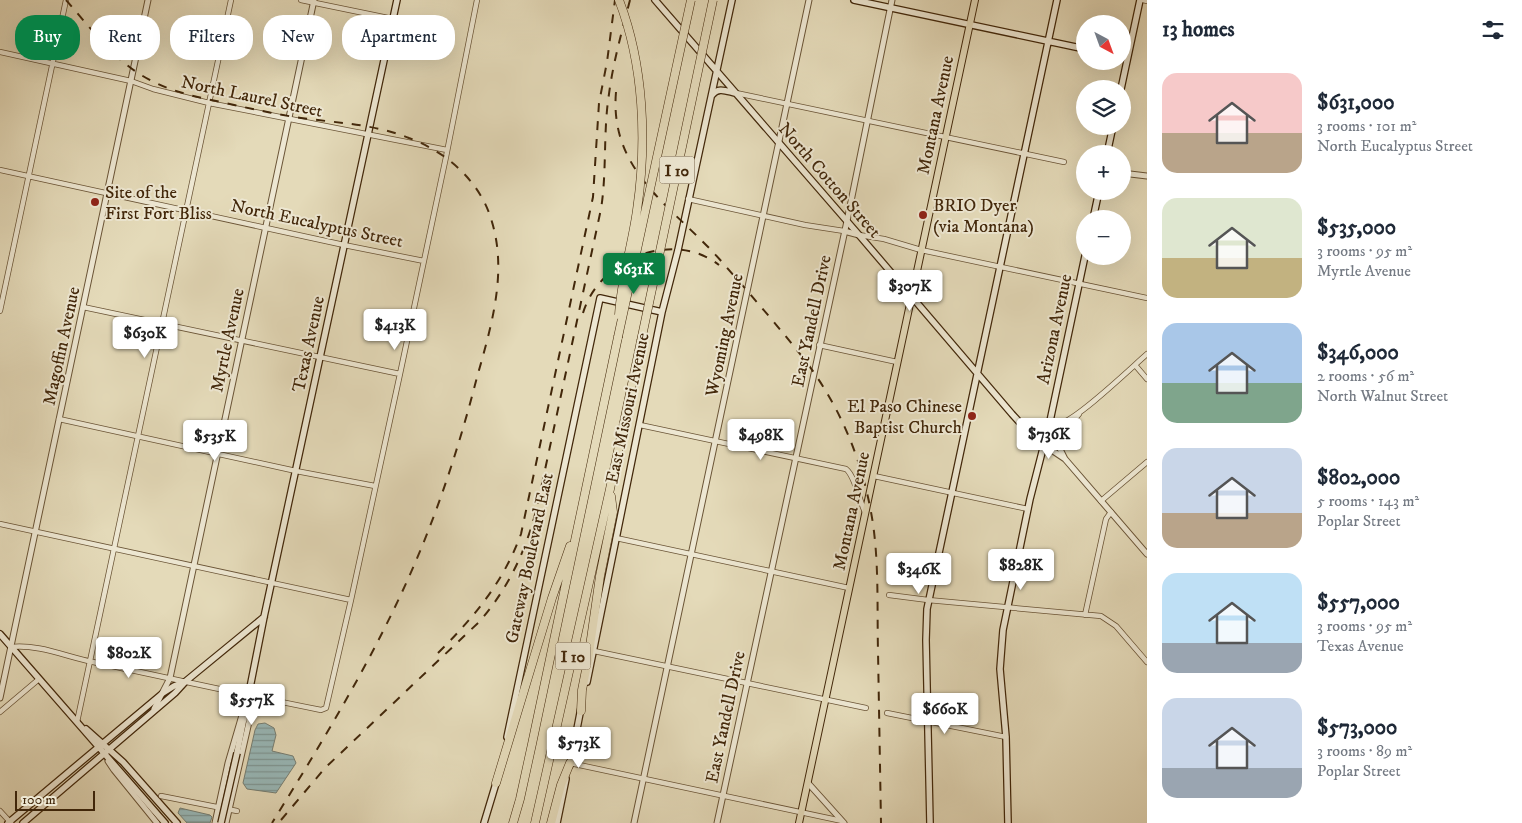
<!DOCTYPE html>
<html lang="en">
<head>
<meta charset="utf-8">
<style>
	:root { --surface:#fff; --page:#f6f6f7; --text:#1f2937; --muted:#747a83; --accent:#0b8043 }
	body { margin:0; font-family:"IM FELL DW Pica",serif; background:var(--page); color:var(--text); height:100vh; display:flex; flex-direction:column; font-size:19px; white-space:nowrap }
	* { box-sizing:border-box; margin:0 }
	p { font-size:16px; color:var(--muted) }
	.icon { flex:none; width:28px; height:28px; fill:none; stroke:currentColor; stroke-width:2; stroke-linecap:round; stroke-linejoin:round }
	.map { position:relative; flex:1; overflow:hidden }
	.sheet { display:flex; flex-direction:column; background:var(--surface); width:375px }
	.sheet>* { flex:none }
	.banner { position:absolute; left:15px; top:15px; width:475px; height:45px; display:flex; gap:10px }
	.needle { width:32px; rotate:139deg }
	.fabs { position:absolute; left:1076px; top:15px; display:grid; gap:10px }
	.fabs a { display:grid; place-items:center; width:55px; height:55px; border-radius:50%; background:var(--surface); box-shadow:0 5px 20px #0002; font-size:25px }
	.scale { position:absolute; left:15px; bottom:12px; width:80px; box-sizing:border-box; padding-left:5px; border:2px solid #42270a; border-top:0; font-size:14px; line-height:18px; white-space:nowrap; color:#42270a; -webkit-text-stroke:4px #ede7d2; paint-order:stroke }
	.price { position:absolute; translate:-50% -42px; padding:0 11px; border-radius:5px; background:#fff; color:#222; font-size:16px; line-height:32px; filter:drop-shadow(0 1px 2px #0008) }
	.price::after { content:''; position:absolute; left:50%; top:30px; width:15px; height:11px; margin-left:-8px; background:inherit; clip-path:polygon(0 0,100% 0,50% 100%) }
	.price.current { background:var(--accent); color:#fff }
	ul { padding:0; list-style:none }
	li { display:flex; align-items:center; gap:15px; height:125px; padding:0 15px }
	li span { display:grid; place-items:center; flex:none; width:140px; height:100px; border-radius:15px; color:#555 }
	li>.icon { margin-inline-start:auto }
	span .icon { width:60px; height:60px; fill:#fffc; stroke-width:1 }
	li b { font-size:21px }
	h2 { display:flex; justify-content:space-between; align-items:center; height:60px; padding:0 15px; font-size:21px }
	.tag { padding:0 18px; border-radius:20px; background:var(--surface); box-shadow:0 5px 20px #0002; font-size:18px; line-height:45px }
	.tag.current { background:var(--accent); color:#fff }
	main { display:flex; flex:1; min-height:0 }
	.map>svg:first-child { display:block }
</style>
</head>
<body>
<main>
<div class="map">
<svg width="1147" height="823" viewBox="0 0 1147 823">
	<defs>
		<pattern id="water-rules" width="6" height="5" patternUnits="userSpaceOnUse" patternTransform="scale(1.25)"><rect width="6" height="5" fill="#98b8b8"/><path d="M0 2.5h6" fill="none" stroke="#7e9694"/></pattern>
	</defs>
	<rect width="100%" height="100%" fill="#e4dab9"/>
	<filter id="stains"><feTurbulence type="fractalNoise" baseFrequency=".004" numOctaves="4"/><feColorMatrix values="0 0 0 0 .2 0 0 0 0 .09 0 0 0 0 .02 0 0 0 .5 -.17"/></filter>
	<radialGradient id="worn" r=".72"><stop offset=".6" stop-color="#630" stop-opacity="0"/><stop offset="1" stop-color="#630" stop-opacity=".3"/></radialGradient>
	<path fill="url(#water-rules)" stroke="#767e72" d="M265 723 274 728 276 735 272 751 293 756 296 763 276 793 247 789 243 783 255 730 258 724Z
		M180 808 210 815 212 817 210 823H187L178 813Z"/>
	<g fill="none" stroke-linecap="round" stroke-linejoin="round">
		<defs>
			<path id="minor" d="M301 0 393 19
				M1143 0 1147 1
				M0 52 131 81 153 89 209 103 447 150
				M736 93 1064 162
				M0 170 344 245 424 261
				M688 199 805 225 844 231
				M859 235 884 239 921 250 1147 298
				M83 307 400 374
				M0 311 66 0
				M819 345 897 362
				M1135 365 1147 379
				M59 419 296 471 375 486
				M1050 421C1053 422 1057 424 1061 423 1078 419 1131 368 1147 354
				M640 425 846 469C855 476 859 500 865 512
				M1044 445 1073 421 1079 414
				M874 476 1028 509
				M1101 501 1147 462
				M0 524 351 600
				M616 538 849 588
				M889 595 928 600 1101 616 1116 626 1147 662
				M1085 615 1106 519 1111 512
				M11 647C39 644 67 657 93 662 169 678 245 695 321 710L326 708 351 600 400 374 446 157 477 0
				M594 651 866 708
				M0 712 39 679
				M887 713 1006 737
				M77 722 231 0
				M570 763 842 821
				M161 796 237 811
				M0 811 11 823"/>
			<path id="tertiary" d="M1122 173 1147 176
				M844 231 859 235
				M1047 431 1059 447 1065 459
				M1044 445 1065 459 1147 554
				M0 698 148 0
				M154 709 170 678 314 0
				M108 761 114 770 157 823
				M808 783 844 823
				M215 823 228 763 245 705
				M226 823 249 722 248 703
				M634 823 809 0
				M717 823 847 221 892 0"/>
			<path id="secondary" d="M655 0 859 235 1012 414 1032 436 1044 445
				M854 0 1085 49
				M1121 89 1140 0
				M712 95C718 87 726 91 735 93
				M1107 154 1113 126
				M1093 219 1099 191
				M0 634 165 823
				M587 682 662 312 678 250 732 0
				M86 729 123 762 177 823
				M507 737 600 298 662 312
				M237 753 264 617 397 0
				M570 765 581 708
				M8 823 163 693 174 686 184 682
				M23 823 175 693 186 681 264 617
				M484 823 497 780
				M557 823 566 779
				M930 823 926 640 927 609 1057 0
				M1008 823 1006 737 1000 669 1003 630 1030 499 1050 421 1085 256"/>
			<path id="primary" d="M799 823 975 0"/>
			<path id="motorway" d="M581 711 582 690 588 660 600 576 613 512 611 496
				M496 783 552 598 570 546
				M513 823 520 799 532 744 618 337
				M535 823 610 489 641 341
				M551 823 561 785 570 763"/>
		</defs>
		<use href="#minor" stroke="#6a5436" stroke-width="6"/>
		<use href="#tertiary" stroke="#6a5436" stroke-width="7"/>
		<use href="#secondary" stroke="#42270a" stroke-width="8"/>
		<use href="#primary" stroke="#42270a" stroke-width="8"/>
		<use href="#motorway" stroke="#42270a" stroke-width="9"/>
		<use href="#minor" stroke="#ede7d2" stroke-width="4.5"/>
		<use href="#tertiary" stroke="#ede7d2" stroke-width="5"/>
		<use href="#secondary" stroke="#ede7d2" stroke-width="5.5"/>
		<use href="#primary" stroke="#e4dab9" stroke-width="6"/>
		<use href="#motorway" stroke="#e4dab9" stroke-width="8"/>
		<path stroke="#42270a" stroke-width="2" stroke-dasharray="9 9" stroke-linecap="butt" d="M66 0C87 24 108 52 135 71 161 89 190 96 221 102 248 108 274 114 301 118 338 123 374 124 409 138 447 152 481 182 492 222 508 275 490 330 476 381 460 443 440 505 415 563 376 654 324 739 272 823
			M616 92C609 173 675 208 722 262 750 294 778 326 804 359 841 407 864 464 873 524 879 566 877 609 878 651 879 708 880 766 881 823
			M583 313C599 259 673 229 719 265
			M438 653C474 617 503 583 521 534L593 197 599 103 607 62 615 0
			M281 820 325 768 479 622C508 589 526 551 537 507L601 209C607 171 603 132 609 94 613 63 622 31 630 0"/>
		<defs>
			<path id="secondary-bridge" d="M221 823 237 753"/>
			<path id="motorway-bridge" d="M619 315C621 280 632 246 637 210 647 142 644 65 619 0
				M618 337 691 0
				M641 341 713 0"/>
		</defs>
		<use href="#secondary-bridge" stroke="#42270a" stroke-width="8" stroke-linecap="butt"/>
		<use href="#motorway-bridge" stroke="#42270a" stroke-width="9" stroke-linecap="butt"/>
		<use href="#secondary-bridge" stroke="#ede7d2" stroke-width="5.5"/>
		<use href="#motorway-bridge" stroke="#e4dab9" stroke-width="8"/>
	</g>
	<g fill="#8f2418" stroke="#ede7d2" stroke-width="2">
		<circle cx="95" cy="202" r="5"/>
		<circle cx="923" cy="215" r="5"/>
		<circle cx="972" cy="416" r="5"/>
	</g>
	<g text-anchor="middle" stroke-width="4" stroke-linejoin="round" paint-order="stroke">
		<g fill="#ede7d2" stroke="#756146" stroke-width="1">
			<rect x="659.5" y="156.5" width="35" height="27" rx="4"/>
			<rect x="555.5" y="642.5" width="35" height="27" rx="4"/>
		</g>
		<g font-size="16" font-weight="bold" fill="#42270a">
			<text x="677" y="176">I 10</text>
			<text x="573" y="662">I 10</text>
		</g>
		<g font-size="18" fill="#42270a" stroke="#ede7d2">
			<text transform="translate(252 96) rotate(12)" y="6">North Laurel Street</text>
			<text transform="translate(935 115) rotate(-78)" y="6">Montana Avenue</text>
			<text transform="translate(830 180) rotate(49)" y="6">North Cotton Street</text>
			<text transform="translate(317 223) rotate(12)" y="6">North Eucalyptus Street</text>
			<text transform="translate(811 321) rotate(-78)" y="6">East Yandell Drive</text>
			<text transform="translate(1054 329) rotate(-78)" y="6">Arizona Avenue</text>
			<text transform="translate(724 335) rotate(-78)" y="6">Wyoming Avenue</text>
			<text transform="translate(227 340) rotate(-78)" y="6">Myrtle Avenue</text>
			<text transform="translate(308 344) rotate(-78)" y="6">Texas Avenue</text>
			<text transform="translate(61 346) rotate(-78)" y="6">Magoffin Avenue</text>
			<text transform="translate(627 408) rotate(-78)" y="6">East Missouri Avenue</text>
			<text transform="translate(851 511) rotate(-78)" y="6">Montana Avenue</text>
			<text transform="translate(529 558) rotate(-78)" y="6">Gateway Boulevard East</text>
			<text transform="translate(725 717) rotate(-78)" y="6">East Yandell Drive</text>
		</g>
		<g font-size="18" fill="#42270a" stroke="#ede7d2" text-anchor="start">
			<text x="105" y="198">Site of the<tspan x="105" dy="21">First Fort Bliss</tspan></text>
			<text x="933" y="211">BRIO Dyer<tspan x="933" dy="21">(via Montana)</tspan></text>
			<text x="962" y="412" text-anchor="end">El Paso Chinese<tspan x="962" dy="21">Baptist Church</tspan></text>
		</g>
	</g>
	<rect width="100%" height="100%" filter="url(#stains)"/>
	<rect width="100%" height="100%" fill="url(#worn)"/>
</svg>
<div class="fabs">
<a><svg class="needle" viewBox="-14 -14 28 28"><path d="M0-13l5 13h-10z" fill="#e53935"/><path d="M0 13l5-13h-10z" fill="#747a83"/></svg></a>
<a><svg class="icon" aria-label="layers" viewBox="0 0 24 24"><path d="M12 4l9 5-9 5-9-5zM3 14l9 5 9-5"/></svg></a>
<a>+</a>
<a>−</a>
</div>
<div class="scale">100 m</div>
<b class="price current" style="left:634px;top:295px">$631K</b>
<b class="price" style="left:910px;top:312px">$307K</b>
<b class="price" style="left:395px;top:351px">$413K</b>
<b class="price" style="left:145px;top:359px">$630K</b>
<b class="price" style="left:1049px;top:460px">$736K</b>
<b class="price" style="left:761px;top:461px">$498K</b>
<b class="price" style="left:215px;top:462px">$535K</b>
<b class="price" style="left:1021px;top:591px">$828K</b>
<b class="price" style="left:919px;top:595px">$346K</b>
<b class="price" style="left:129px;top:679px">$802K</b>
<b class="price" style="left:252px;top:726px">$557K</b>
<b class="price" style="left:945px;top:735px">$660K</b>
<b class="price" style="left:579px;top:769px">$573K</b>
<div class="banner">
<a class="tag current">Buy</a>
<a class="tag">Rent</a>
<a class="tag">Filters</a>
<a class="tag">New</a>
<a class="tag">Apartment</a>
</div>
</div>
<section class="sheet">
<h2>13 homes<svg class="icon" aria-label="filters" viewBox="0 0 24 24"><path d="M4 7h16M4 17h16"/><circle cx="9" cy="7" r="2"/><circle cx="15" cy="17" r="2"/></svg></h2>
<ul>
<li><span style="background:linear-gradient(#f6c9c9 60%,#b9a48a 0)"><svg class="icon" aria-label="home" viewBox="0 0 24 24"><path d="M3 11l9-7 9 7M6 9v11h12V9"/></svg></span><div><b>$631,000</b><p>3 rooms · 101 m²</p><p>North Eucalyptus Street</p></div></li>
<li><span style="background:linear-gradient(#dfe7d0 60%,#c2b280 0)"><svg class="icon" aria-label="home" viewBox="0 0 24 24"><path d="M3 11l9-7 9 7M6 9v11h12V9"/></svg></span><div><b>$535,000</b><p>3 rooms · 95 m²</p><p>Myrtle Avenue</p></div></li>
<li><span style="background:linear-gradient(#a9c7e8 60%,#7fa58c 0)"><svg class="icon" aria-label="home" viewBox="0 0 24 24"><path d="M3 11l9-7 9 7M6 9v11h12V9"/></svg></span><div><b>$346,000</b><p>2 rooms · 56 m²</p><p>North Walnut Street</p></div></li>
<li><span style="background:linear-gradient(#c9d6e8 65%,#b9a48a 0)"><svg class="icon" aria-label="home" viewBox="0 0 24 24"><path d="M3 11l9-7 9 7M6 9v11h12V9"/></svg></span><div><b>$802,000</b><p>5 rooms · 143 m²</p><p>Poplar Street</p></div></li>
<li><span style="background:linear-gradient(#bfe0f5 70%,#9aa5b1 0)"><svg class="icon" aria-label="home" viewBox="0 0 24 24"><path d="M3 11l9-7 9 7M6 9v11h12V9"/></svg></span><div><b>$557,000</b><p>3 rooms · 95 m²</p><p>Texas Avenue</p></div></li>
<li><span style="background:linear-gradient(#c9d6e8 70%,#9aa5b1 0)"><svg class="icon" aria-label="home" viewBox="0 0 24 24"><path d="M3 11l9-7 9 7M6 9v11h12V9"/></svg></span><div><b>$573,000</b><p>3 rooms · 89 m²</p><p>Poplar Street</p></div></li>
</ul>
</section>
</main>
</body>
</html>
